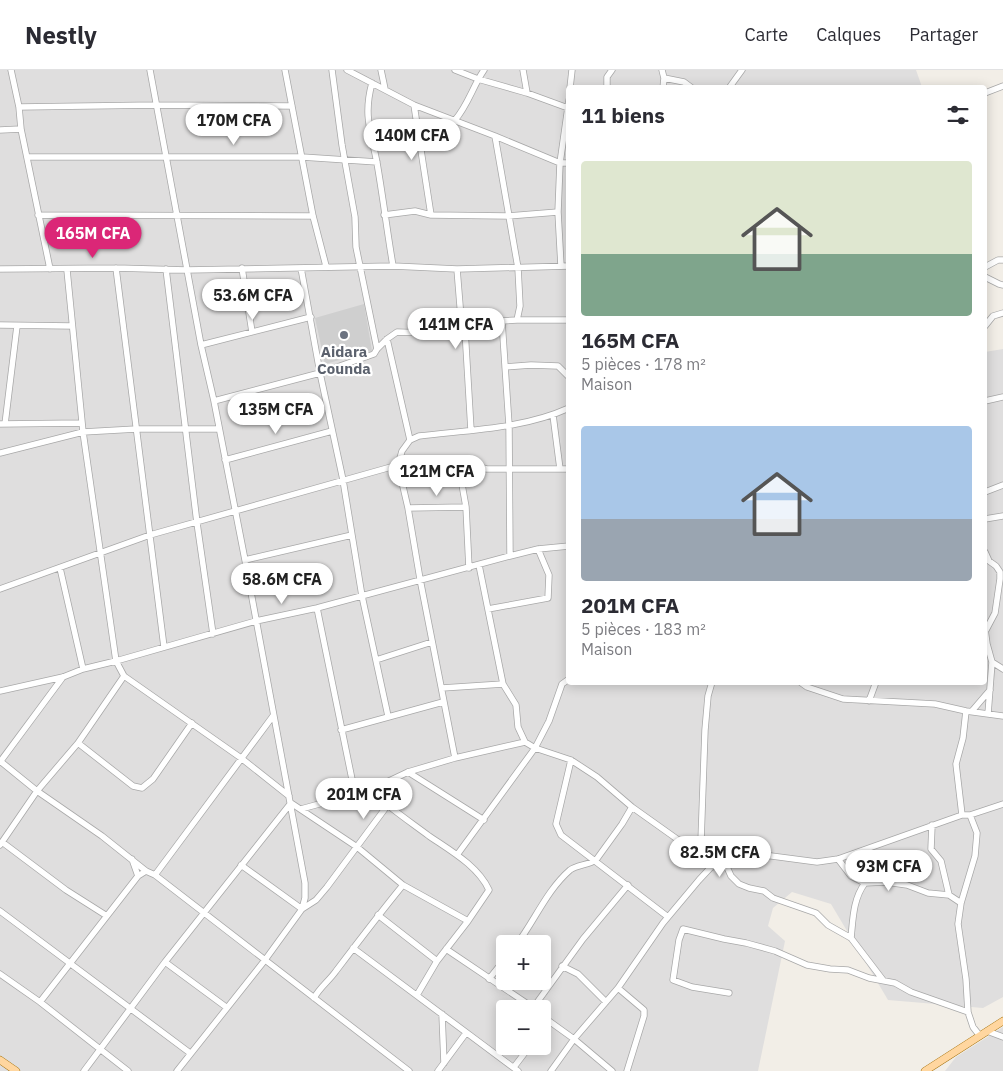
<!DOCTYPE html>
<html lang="fr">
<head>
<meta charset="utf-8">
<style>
	:root { --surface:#fff; --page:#f7f7f7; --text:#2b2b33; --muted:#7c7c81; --line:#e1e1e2; --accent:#db2777 }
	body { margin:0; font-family:"IBM Plex Sans",sans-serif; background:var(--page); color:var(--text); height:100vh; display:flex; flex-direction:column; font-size:19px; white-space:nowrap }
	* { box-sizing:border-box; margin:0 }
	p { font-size:16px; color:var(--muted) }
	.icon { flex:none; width:28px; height:28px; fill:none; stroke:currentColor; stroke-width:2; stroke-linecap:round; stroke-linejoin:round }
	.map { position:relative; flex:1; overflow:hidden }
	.sheet { position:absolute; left:566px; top:15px; width:421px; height:600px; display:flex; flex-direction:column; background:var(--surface); border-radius:5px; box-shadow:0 2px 12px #0003 }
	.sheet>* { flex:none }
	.controls { position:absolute; left:496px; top:865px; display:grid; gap:10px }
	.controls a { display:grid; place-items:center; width:55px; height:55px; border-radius:5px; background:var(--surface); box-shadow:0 2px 12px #0003; font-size:25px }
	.price { position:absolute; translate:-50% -42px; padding:0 11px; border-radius:18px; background:#fff; color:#222; font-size:16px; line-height:32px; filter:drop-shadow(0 1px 2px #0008) }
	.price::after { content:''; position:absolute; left:50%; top:30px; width:15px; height:11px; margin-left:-8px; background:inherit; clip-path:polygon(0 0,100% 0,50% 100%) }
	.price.on { background:var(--accent); color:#fff }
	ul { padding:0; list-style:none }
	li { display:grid; align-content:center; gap:10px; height:265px; padding:0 15px }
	li span { display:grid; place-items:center; height:155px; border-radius:5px; color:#555 }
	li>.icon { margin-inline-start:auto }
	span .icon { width:90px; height:90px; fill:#fffc; stroke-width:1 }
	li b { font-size:21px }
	h2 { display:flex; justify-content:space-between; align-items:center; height:60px; padding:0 15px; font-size:21px }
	header { display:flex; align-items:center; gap:30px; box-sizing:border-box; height:70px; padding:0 25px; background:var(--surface); border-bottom:1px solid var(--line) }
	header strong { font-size:24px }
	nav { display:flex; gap:28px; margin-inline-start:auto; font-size:18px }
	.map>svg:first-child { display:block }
</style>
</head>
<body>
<header>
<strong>Nestly</strong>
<nav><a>Carte</a><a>Calques</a><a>Partager</a></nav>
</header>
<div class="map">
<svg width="1003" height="1001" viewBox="0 0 1003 1001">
	<rect width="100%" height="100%" fill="#f2eee7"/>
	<path fill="#dfdede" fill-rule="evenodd" d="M0 0H916L922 17 569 18V612H985V282L1003 279V927L983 938 888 930 831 834 792 822 773 838 768 856 785 871 758 1001H0ZM505 874H542V911H505ZM505 939H542V976H505Z
		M1003 957V1001H945L956 987Z"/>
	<path fill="#cfcfcf" d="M364 234 372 281 325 294 315 248Z"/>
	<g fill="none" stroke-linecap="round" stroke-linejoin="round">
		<defs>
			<path id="minor" d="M11 0 19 37 21 59 50 199
				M150 0 201 275 214 331 245 490 305 813V828L302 839 265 890 177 1001
				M285 0 313 146 326 196
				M332 0 342 75 355 147 356 177 377 279
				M347 0 414 35 495 66 560 93 569 30
				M381 0 385 19
				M455 0 478 9 527 23 568 38
				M523 0 527 23
				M662 0 664 8 663 18
				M664 8 684 12 692 18
				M372 13C363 46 371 61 377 93 383 127 387 161 393 196
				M570 18 572 0
				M607 18V7L612 0
				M729 18 742 0
				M985 23 1003 16
				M414 35 431 145
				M19 37 156 35 292 36
				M455 50C468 35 473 16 484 0
				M0 60 21 59
				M27 87H302L377 92
				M38 145 313 146
				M384 145 415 141 431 145 508 146 558 142
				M561 196 558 142 560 93H569
				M985 197 998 190H1003
				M116 198 164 577
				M242 198 252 262
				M301 198 320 303 343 410 362 526 388 646
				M0 199 116 198 186 200 393 196 457 199 569 196
				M166 199 197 453 213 564
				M457 199 461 248 465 260 471 360
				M67 200 83 362 116 591 124 606 241 688 289 726
				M985 207 999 214 1003 215
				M461 248 502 251 517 250 520 236 518 198 495 66
				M517 250H569
				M502 251 509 355 510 486
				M0 255 72 256
				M985 256 993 246 1003 243
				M387 269 410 370
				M201 275 311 247
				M505 297 531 295 558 296 569 307
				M214 331 320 303 374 284 377 279 387 269 397 262 425 263 465 260
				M985 331 1003 327
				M553 345 560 399
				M0 354 82 353
				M5 354 17 256
				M0 383 83 362 136 359H219
				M225 390 332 361
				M458 392 466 437 469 498
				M985 422 1003 415
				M408 438 466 437
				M985 449 1003 446
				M985 482 989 491 996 496 1000 502V509L995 543 986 560
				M245 490 352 465
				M479 495 503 614 516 635 518 657 525 672
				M60 498 83 599
				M0 519 150 465 398 395 433 390 458 392 487 399H569
				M317 538 355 724
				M488 539 548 528 549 505 538 479
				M985 559 987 574 992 592 988 644
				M376 590 432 572
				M992 592 1003 599
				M800 612 807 617 843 629 935 634 966 641 1003 646
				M442 618 503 614
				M0 621 63 607 83 599 116 591 256 551 317 538 510 486 538 479 569 476
				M869 631 876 612
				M972 641 990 620
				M341 660 443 632
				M78 673 133 716 142 718 153 709 192 653
				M455 688 420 509 408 438 398 395 402 381 410 370 419 366C468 360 523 359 569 338
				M571 690 556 754 561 765 668 847
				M0 691 37 721 102 766 146 801 155 805 409 1001
				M0 692 63 607
				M408 702 484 750
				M370 720C388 737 409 751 429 766 451 781 478 796 489 820L468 851 437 891 417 925
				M291 733 357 777 403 815 468 851
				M301 739 370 720 408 702 455 688 525 672 535 678 571 690 597 707 632 737 684 774 701 771 727 780 817 792 838 789 962 745H970L1003 734
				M962 745 956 694 963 668 966 641
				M970 745 977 763 975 786 961 833 958 854 966 909 968 942 973 957 980 966
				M932 755 931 779 941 791 949 825
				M701 771 705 660 708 626 712 612
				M2 772 66 820 107 846
				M710 773 712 797
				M0 775 37 721 78 673 124 606
				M457 785 535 678 549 651 562 614 569 609
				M722 786 731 806 739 814 749 818 764 821 773 828 816 843 828 855 851 868 883 910
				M132 789 138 806
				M838 789 851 806 865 813 886 812 907 815 928 823 949 825 961 833
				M241 795 302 839 316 830 327 817 387 736
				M155 805 273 646
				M0 841 190 983
				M378 845 437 891
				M851 868C853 849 853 829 865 813
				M517 874C535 850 547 820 570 800 577 795 588 795 596 790L622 754 632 737
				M353 878 518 1001
				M446 879 535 939
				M165 892 226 937
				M562 896 578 904 606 932
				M0 904 40 932 128 1001
				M489 909 505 889
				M618 918 644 940V946L627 1001
				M729 923 692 917 673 910 679 870 683 859 724 869 746 873 775 881 807 895 830 899 848 900 869 908 895 913 911 922 968 942
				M314 928C320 917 329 911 336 901 358 872 380 843 403 815
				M40 932 138 806 146 801
				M533 938 583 869 628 815
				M442 944 444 993
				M542 946 574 969 612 1001
				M542 959 548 952
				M987 961 1003 967
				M514 997 530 976
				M84 1001 165 892 291 733
				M438 1001 466 963
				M551 1001 574 969 618 918 663 853 699 810 727 780"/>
			<path id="major" d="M0 990 16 1001
				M925 1001 1003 951"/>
		</defs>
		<use href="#minor" stroke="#a8a8a8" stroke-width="7"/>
		<use href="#major" stroke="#9e6a00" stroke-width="8"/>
		<use href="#minor" stroke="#fff" stroke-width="5.5"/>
		<use href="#major" stroke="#ffd69f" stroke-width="7"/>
	</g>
	<circle fill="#6b7280" stroke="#fff" stroke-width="2" cx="344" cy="265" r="5"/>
	<g text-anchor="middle" stroke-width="4.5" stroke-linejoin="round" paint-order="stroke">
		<g font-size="15" font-weight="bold" fill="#5b616d" stroke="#fff">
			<text x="344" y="287">Aidara<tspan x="344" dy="17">Counda</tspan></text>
		</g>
	</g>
</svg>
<div class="controls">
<a>+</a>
<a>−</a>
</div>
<b class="price" style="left:234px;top:76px">170M CFA</b>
<b class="price" style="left:412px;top:91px">140M CFA</b>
<b class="price on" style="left:93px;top:189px">165M CFA</b>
<b class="price" style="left:253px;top:251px">53.6M CFA</b>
<b class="price" style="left:456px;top:280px">141M CFA</b>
<b class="price" style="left:276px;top:365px">135M CFA</b>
<b class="price" style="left:437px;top:427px">121M CFA</b>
<b class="price" style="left:282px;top:535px">58.6M CFA</b>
<b class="price" style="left:364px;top:750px">201M CFA</b>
<b class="price" style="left:720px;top:808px">82.5M CFA</b>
<b class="price" style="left:889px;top:822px">93M CFA</b>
<section class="sheet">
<h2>11 biens<svg class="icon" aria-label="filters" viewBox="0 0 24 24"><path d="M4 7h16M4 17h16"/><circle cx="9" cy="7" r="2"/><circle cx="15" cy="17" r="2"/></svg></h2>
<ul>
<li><span style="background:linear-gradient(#dfe7d0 60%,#7fa58c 0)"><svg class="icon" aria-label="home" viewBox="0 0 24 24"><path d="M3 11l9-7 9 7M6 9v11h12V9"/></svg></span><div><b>165M CFA</b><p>5 pièces · 178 m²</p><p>Maison</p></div></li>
<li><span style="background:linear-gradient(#a9c7e8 60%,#9aa5b1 0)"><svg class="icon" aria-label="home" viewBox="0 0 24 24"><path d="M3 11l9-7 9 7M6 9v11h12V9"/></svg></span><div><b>201M CFA</b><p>5 pièces · 183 m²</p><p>Maison</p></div></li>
</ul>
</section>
</div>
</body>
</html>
